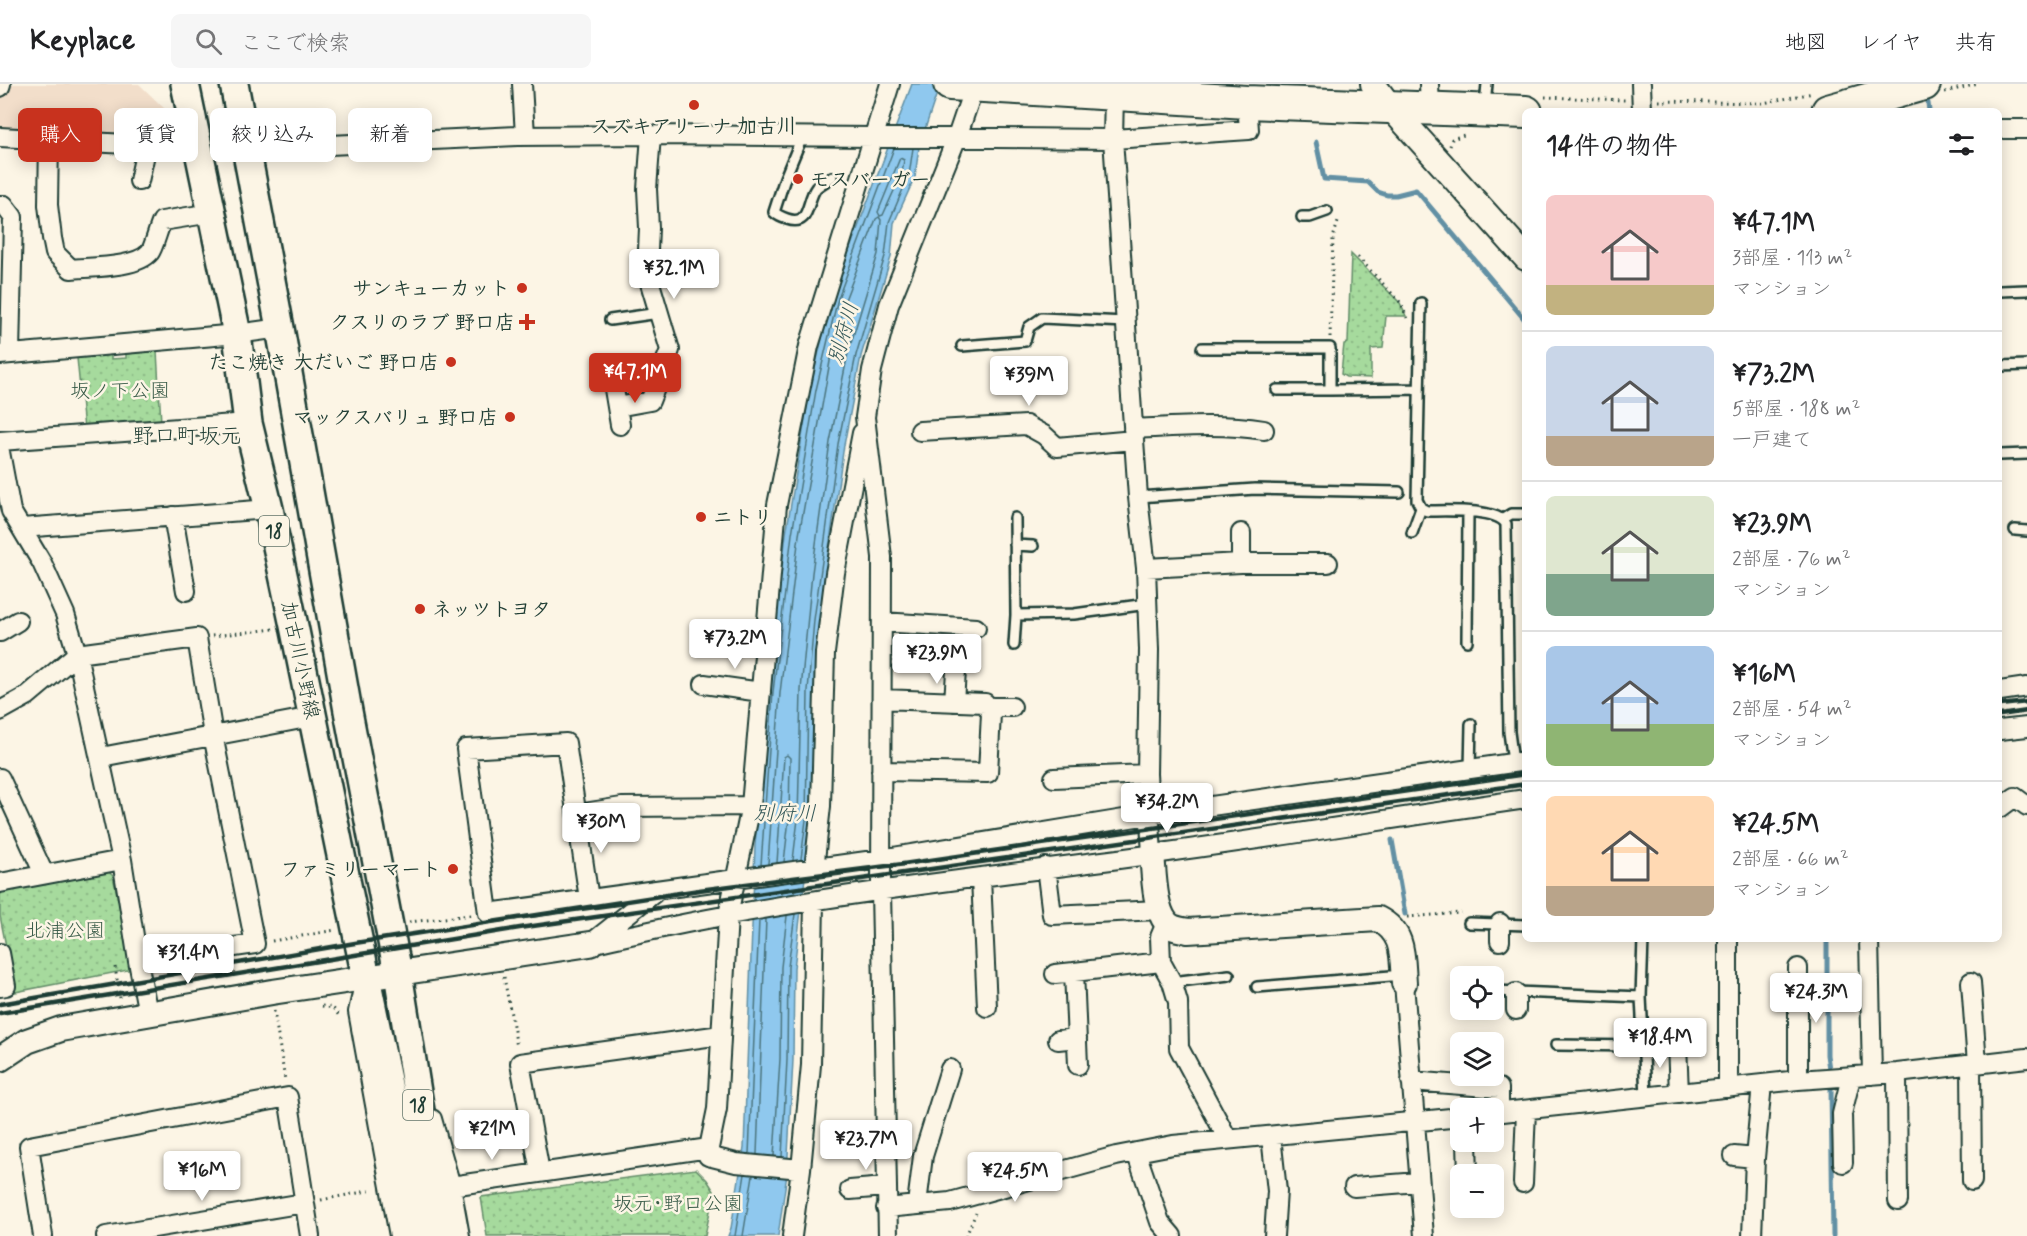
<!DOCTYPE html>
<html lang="ja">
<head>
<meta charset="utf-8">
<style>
	:root { --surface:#fff; --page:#f6f6f6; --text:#202124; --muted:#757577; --line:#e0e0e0; --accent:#c8321e }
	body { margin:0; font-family:Mynerve,"Klee One",sans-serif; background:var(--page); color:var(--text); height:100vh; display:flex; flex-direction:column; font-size:22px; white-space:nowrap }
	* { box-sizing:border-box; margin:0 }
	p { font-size:20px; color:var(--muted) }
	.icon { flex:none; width:33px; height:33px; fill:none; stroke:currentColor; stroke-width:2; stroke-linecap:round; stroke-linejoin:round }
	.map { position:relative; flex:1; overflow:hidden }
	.panel { position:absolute; left:1522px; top:24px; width:480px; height:834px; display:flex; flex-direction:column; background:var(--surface); border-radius:9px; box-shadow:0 3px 15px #0003 }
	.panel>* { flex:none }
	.top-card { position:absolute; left:18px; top:24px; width:570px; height:54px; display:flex; gap:12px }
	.controls { position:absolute; left:1450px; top:882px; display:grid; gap:12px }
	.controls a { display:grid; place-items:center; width:54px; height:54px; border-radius:9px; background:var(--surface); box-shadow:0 3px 15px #0003; font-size:30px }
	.price { position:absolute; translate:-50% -51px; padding:0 14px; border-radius:6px; background:#fff; color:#222; font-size:20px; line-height:39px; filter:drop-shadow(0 2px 3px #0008) }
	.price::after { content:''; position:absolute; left:50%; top:36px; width:18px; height:14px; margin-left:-9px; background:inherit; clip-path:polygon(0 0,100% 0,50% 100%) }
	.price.current { background:var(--accent); color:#fff }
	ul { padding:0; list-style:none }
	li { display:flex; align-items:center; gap:18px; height:150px; padding:0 24px }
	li+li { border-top:2px solid var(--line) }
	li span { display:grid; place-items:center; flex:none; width:168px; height:120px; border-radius:9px; color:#555 }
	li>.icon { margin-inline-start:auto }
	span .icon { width:72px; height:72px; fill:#fffc; stroke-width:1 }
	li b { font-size:26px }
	h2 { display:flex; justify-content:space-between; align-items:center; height:72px; padding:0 24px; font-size:26px }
	.pill { padding:0 21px; border-radius:9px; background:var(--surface); box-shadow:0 3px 15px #0003; font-size:21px; line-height:54px }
	.pill.current { background:var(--accent); color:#fff }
	header { display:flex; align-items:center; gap:36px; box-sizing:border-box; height:84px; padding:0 30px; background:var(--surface); border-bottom:2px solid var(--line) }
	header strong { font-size:28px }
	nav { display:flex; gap:33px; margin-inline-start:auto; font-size:21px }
	.search { width:420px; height:54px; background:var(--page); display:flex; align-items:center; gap:15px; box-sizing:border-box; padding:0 21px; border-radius:9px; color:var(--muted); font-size:22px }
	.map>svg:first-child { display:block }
</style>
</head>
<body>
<header>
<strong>Keyplace</strong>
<div class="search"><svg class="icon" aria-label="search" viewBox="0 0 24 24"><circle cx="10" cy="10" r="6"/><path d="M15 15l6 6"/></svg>ここで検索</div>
<nav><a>地図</a><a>レイヤ</a><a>共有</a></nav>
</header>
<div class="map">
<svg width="2027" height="1152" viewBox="0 0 2027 1152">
	<defs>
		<pattern id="park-dots" width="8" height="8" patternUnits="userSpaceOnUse" patternTransform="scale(1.5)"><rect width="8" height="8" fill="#a6da9d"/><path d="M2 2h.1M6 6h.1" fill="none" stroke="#8ebc88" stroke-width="1.8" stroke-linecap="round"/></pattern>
	</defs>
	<rect width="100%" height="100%" fill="#fcf5e5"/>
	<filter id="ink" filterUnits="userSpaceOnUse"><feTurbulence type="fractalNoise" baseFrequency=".0167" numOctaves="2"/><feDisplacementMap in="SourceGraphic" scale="12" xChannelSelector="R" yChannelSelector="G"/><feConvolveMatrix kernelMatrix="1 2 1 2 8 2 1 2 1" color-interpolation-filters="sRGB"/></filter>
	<g filter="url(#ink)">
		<path fill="#f2deca" d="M6 0H139L168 28 169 56 0 44V15Z"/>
		<path fill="url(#park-dots)" stroke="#628c68" stroke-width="1.5" d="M1351 170 1400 219 1406 232H1386L1383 264 1371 265V294L1346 293 1341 290 1344 260 1348 259Z
			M157 267 161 339 128 342 127 338 114 339 113 343 84 345 77 274 111 271V275L126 274V270Z
			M106 785 113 792 133 885 15 908 0 832V811L5 805Z
			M696 1085 707 1096 714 1107 705 1152H487L481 1113Z"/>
		<path fill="#8fc8ee" stroke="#6290a4" stroke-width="1.5" d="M912 0H940L919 63 915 93 894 139 891 173 861 272 844 361 825 491 814 607 812 736 794 884 793 976 787 1090 778 1152H728L731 1144 744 1064 755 762 767 607 786 450 810 305 832 212Z"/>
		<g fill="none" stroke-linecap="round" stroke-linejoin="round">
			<path stroke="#4c757e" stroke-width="1.5" d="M900 74 904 76 902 89 883 131 880 132 878 128Z
				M801 775 806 736 808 607 814 536 838 360 856 271 885 172 889 138 909 91 913 64
				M777 779 784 673 787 671 790 674 789 735 784 778
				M768 780 780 609 799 451 832 266 845 216 876 135 879 133 881 136 878 170 848 269 830 358 812 489 801 606 798 735 793 776
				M761 781 773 608 792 450 816 306 838 214 894 64
				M749 1070 759 836
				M757 1070 766 835
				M774 1072 780 975 781 883 787 832
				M782 1073 787 976 788 883 795 830
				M735 1152 745 1090
				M743 1152 753 1091"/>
			<path stroke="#6290a4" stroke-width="5" d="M1928 19 1929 27
				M1316 58 1324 95 1368 98 1378 108 1387 111H1396L1416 106 1526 237
				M1392 756 1405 830
				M1827 855V971L1829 985
				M1831 1003 1833 1152"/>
			<defs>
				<path id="lane" d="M1485 21 1487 0
					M802 53 785 94 774 128C778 132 781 133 787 135 811 143 806 117 816 104 820 100 828 96 832 93
					M1302 133H1310L1327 127
					M2000 207 2027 206
					M1421 219 1417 416 1421 424 1427 427C1445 427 1497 424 1506 440L1509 648 1513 678
					M610 236 659 229
					M962 262 1025 257 1029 243 1042 234 1125 238
					M1202 264H1330V306L1419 305
					M2000 282 2027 281
					M1277 306H1330
					M2000 371 2027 370
					M1138 413 1255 405 1399 408
					M1015 434 1016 531 1074 530 1147 520
					M1503 435 1511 430H1526
					M2015 446 2027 447
					M1412 449 1421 424
					M1015 461 1033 462
					M1467 557 1468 428
					M1014 561 1016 531
					M1470 685 1471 640
					M1469 839 1526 841
					M1643 855 1641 913 1646 1012
					M1172 898 1229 891
					M1257 903 1403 891
					M1495 907 1641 913
					M1556 961 1643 962"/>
				<path id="street" d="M522 0 525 52
					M1429 0 1430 25
					M1641 0 1642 27
					M0 3 1 0
					M1114 10 1113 55 1249 46 1247 18
					M2000 45H2027
					M0 53 198 64
					M49 55 48 121 52 154 55 169 71 185C91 183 137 184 150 168 154 163 158 145 162 137L212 129
					M245 65 517 52 651 51 1113 55 1138 413 1146 484 1149 566 1147 690 1152 770
					M139 97 147 61
					M0 121H4L13 133 10 270
					M0 271 237 250 280 244
					M614 305 620 341
					M617 323 650 317 670 266 647 189 649 144 647 105 651 51
					M1133 345C1177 343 1220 339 1264 346
					M920 347 1026 341 1044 351 1057 363 1134 356
					M0 357 248 339
					M0 368 11 427 42 479 65 530 77 570 122 776 138 877 255 860 213 651 197 554 77 570 27 612 0 627
					M173 432 186 507
					M22 444 269 425
					M1241 449V479
					M1146 484 1241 479H1328
					M882 538 976 544
					M0 548 18 537
					M704 600 761 608
					M2000 607 2027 603
					M954 618 956 587
					M988 623H1012
					M2000 646 2027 643
					M101 673 312 633
					M881 687 988 689 991 629 985 619 882 615
					M0 694 44 790
					M1054 694 1147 690
					M2000 724 2015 713 2027 722
					M577 730 622 723 751 722
					M1046 783 1052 831 1159 826
					M814 785 821 722 825 569 835 489 862 349
					M981 794 987 923
					M0 799 122 776
					M589 815 566 659 466 665 488 829 881 775 1148 731 1526 677
					M1166 839 1160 853 1161 878 1172 898 1178 918 1179 964 1225 1050V1055
					M1869 855 1872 991
					M595 856 658 806
					M1500 857V839
					M590 860C636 850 683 839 729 831 870 805 1012 790 1154 770 1278 753 1401 733 1526 715
					M0 869 6 902 0 903
					M138 877 148 930
					M1055 890 1074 888
					M1971 898 1977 980
					M1404 899 1424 1152
					M364 900 358 928 399 1152
					M1516 909V926
					M1058 956 1077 954
					M1677 960 1679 1009
					M1078 981 1074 888 1161 878
					M1971 981 1972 1097
					M1897 989 1898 1117
					M1798 996V884
					M1411 997 1499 1004V1029
					M1728 1004V855
					M1494 1029 1798 996 1897 989 2027 974
					M432 1035 451 1102 460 1152
					M1271 1052 1277 1107 1274 1152
					M1467 1058 1468 1090
					M709 1064 708 1072 736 1079 801 1085
					M1136 1068 1160 1138 1172 1152
					M1734 1072 1755 1074
					M1843 1079 1842 1030 1851 993
					M540 1088 520 979 721 951
					M1523 1099 1526 1026
					M451 1102 709 1064 717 1025 728 831 751 722 777 421 809 262 890 0
					M1354 1103 1419 1098
					M850 1106 885 1103
					M917 1120 923 1072 950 985
					M886 1124 950 1118 1116 1072 1173 1061 1461 1033
					M43 1152 29 1062 288 1013 310 1152
					M106 1152 304 1119
					M792 1152 801 1085 811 981 814 817
					M888 1152 881 807 882 473 865 333 872 286 889 221 957 53 975 0
					M1752 1152 1755 1074 1762 1000"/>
				<path id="secondary" d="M1373 0 1391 24 1526 174
					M1152 770C1154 789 1154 823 1166 838 1171 845 1179 845 1188 847L1378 835C1405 849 1402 872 1404 899
					M0 975 27 957 61 945 272 908 590 860"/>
				<path id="primary" d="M185 0 237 250 248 339 269 425 294 542 419 1152
					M234 0 280 244 348 627 398 889 440 1152"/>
				<path id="highway" d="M950 0 1247 18 1526 28
					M1828 27 1924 0"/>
			</defs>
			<use href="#lane" stroke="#1f3d34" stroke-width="14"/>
			<use href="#street" stroke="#1f3d34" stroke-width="22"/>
			<use href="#secondary" stroke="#1f3d34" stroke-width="28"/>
			<use href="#primary" stroke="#1f3d34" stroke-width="32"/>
			<use href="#highway" stroke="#1f3d34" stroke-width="36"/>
			<path stroke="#1f3d34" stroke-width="3" stroke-dasharray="1.5 4.5" stroke-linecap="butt" d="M1945 8 1978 0
				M1545 13 1625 16
				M1659 17 1763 19 1813 9
				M1450 62 1452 55 1464 51
				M1358 173 1401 219 1407 234
				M1330 253 1333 154 1338 138
				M212 552 274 545
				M1407 833 1461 829
				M409 838 471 831
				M272 857 336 846
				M115 883 120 914
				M504 893 517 963
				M322 922 333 924 340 933
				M274 927 285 996
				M321 1116 373 1106
				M966 1152 976 1129"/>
			<use href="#lane" stroke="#fcf5e5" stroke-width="9"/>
			<use href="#street" stroke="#fcf5e5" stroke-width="18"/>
			<use href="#secondary" stroke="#fcf5e5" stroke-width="24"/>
			<use href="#primary" stroke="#fcf5e5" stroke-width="27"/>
			<use href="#highway" stroke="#fcf5e5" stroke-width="32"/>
			<path stroke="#1f3d34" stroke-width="4.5" d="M2000 621 2027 618
				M2000 631 2027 627
				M0 920 355 859 699 806 903 780 1526 690
				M0 929 526 843 1526 700"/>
		</g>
	</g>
	<g fill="#c8321e" stroke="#fcf5e5" stroke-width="2">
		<circle cx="694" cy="21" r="6"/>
		<circle cx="798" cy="95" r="6"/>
		<circle cx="522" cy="204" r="6"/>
		<path d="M524 229h6v6h6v6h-6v6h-6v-6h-6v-6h6z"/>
		<circle cx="451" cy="278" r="6"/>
		<circle cx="510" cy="333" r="6"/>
		<circle cx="701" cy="433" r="6"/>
		<circle cx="420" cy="525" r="6"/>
		<circle cx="453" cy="785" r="6"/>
	</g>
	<g text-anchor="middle" stroke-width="5" stroke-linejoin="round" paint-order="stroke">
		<g fill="#fcf5e5" stroke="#617469" stroke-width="1.5">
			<rect x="259" y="432" width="30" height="30" rx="4.5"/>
			<rect x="403" y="1006" width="30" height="30" rx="4.5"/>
		</g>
		<g font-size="18" font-weight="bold" fill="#1f3d34">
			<text x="274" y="453">18</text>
			<text x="418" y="1027">18</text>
		</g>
		<g font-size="20" font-weight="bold" fill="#1f3d34" stroke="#fcf5e5" text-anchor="end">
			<text x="694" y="49" text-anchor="middle">スズキアリーナ 加古川</text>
			<text x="810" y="102" text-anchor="start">モスバーガー</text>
			<text x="510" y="211">サンキューカット</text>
			<text x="515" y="245">クスリのラブ 野口店</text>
			<text x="439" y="285">たこ焼き 大だいご 野口店</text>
			<text x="498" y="340">マックスバリュ 野口店</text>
			<text x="713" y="440" text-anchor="start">ニトリ</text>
			<text x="432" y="532" text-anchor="start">ネッツトヨタ</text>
			<text x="441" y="792">ファミリーマート</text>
		</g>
		<g font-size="20" fill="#3a5c49" stroke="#fcf5e5">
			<text x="120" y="313">坂ノ下公園</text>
			<text x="65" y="853">北浦公園</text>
			<text x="678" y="1126">坂元･野口公園</text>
		</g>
		<g font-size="20" fill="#1f3d34" stroke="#fcf5e5">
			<text transform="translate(301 576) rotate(78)" y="7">加古川小野線</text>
		</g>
		<g font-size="21" font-style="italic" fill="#355959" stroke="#fcf5e5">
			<text transform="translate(843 249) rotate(-74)" y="7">別府川</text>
			<text x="785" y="736">別府川</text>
		</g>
		<g font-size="22" fill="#1f3d34" stroke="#fcf5e5">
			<text x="187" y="359">野口町坂元</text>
		</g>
	</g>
</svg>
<div class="controls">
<a><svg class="icon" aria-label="locate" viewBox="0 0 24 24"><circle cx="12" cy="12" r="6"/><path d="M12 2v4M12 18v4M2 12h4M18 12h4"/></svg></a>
<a><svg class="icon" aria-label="layers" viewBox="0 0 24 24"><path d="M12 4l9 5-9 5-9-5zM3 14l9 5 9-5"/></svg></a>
<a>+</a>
<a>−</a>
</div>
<b class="price" style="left:674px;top:216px">¥32.1M</b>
<b class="price current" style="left:635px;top:320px">¥47.1M</b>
<b class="price" style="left:1029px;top:323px">¥39M</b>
<b class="price" style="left:735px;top:586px">¥73.2M</b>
<b class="price" style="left:937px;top:601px">¥23.9M</b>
<b class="price" style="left:1167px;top:750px">¥34.2M</b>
<b class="price" style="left:601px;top:770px">¥30M</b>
<b class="price" style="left:188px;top:901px">¥31.4M</b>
<b class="price" style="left:1816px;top:940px">¥24.3M</b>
<b class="price" style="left:1660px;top:985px">¥18.4M</b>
<b class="price" style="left:492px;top:1077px">¥21M</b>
<b class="price" style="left:866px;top:1087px">¥23.7M</b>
<b class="price" style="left:202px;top:1118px">¥16M</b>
<b class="price" style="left:1015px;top:1119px">¥24.5M</b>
<div class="top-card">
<a class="pill current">購入</a>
<a class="pill">賃貸</a>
<a class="pill">絞り込み</a>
<a class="pill">新着</a>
</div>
<section class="panel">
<h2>14件の物件<svg class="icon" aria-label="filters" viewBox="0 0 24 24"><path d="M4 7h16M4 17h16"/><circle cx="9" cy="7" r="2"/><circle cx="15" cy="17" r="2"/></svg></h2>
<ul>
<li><span style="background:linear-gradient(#f6c9c9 75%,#c2b280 0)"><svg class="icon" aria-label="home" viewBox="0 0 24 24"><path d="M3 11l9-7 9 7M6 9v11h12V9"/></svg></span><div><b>¥47.1M</b><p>3部屋 · 113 m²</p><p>マンション</p></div></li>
<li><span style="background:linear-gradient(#c9d6e8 75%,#b9a48a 0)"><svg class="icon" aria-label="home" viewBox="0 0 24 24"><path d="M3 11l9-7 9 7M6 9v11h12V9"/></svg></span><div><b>¥73.2M</b><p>5部屋 · 188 m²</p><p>一戸建て</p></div></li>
<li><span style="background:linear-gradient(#dfe7d0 65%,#7fa58c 0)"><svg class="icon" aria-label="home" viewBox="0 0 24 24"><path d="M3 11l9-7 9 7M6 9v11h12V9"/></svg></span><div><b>¥23.9M</b><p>2部屋 · 76 m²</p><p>マンション</p></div></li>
<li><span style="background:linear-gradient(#a9c7e8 65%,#8fb573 0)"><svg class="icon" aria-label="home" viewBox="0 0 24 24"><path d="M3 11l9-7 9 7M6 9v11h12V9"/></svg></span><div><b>¥16M</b><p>2部屋 · 54 m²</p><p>マンション</p></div></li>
<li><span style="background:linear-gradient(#ffd9b3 75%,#b9a48a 0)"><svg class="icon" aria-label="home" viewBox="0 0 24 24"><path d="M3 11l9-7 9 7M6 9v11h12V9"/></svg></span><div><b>¥24.5M</b><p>2部屋 · 66 m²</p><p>マンション</p></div></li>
</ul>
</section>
</div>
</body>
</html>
